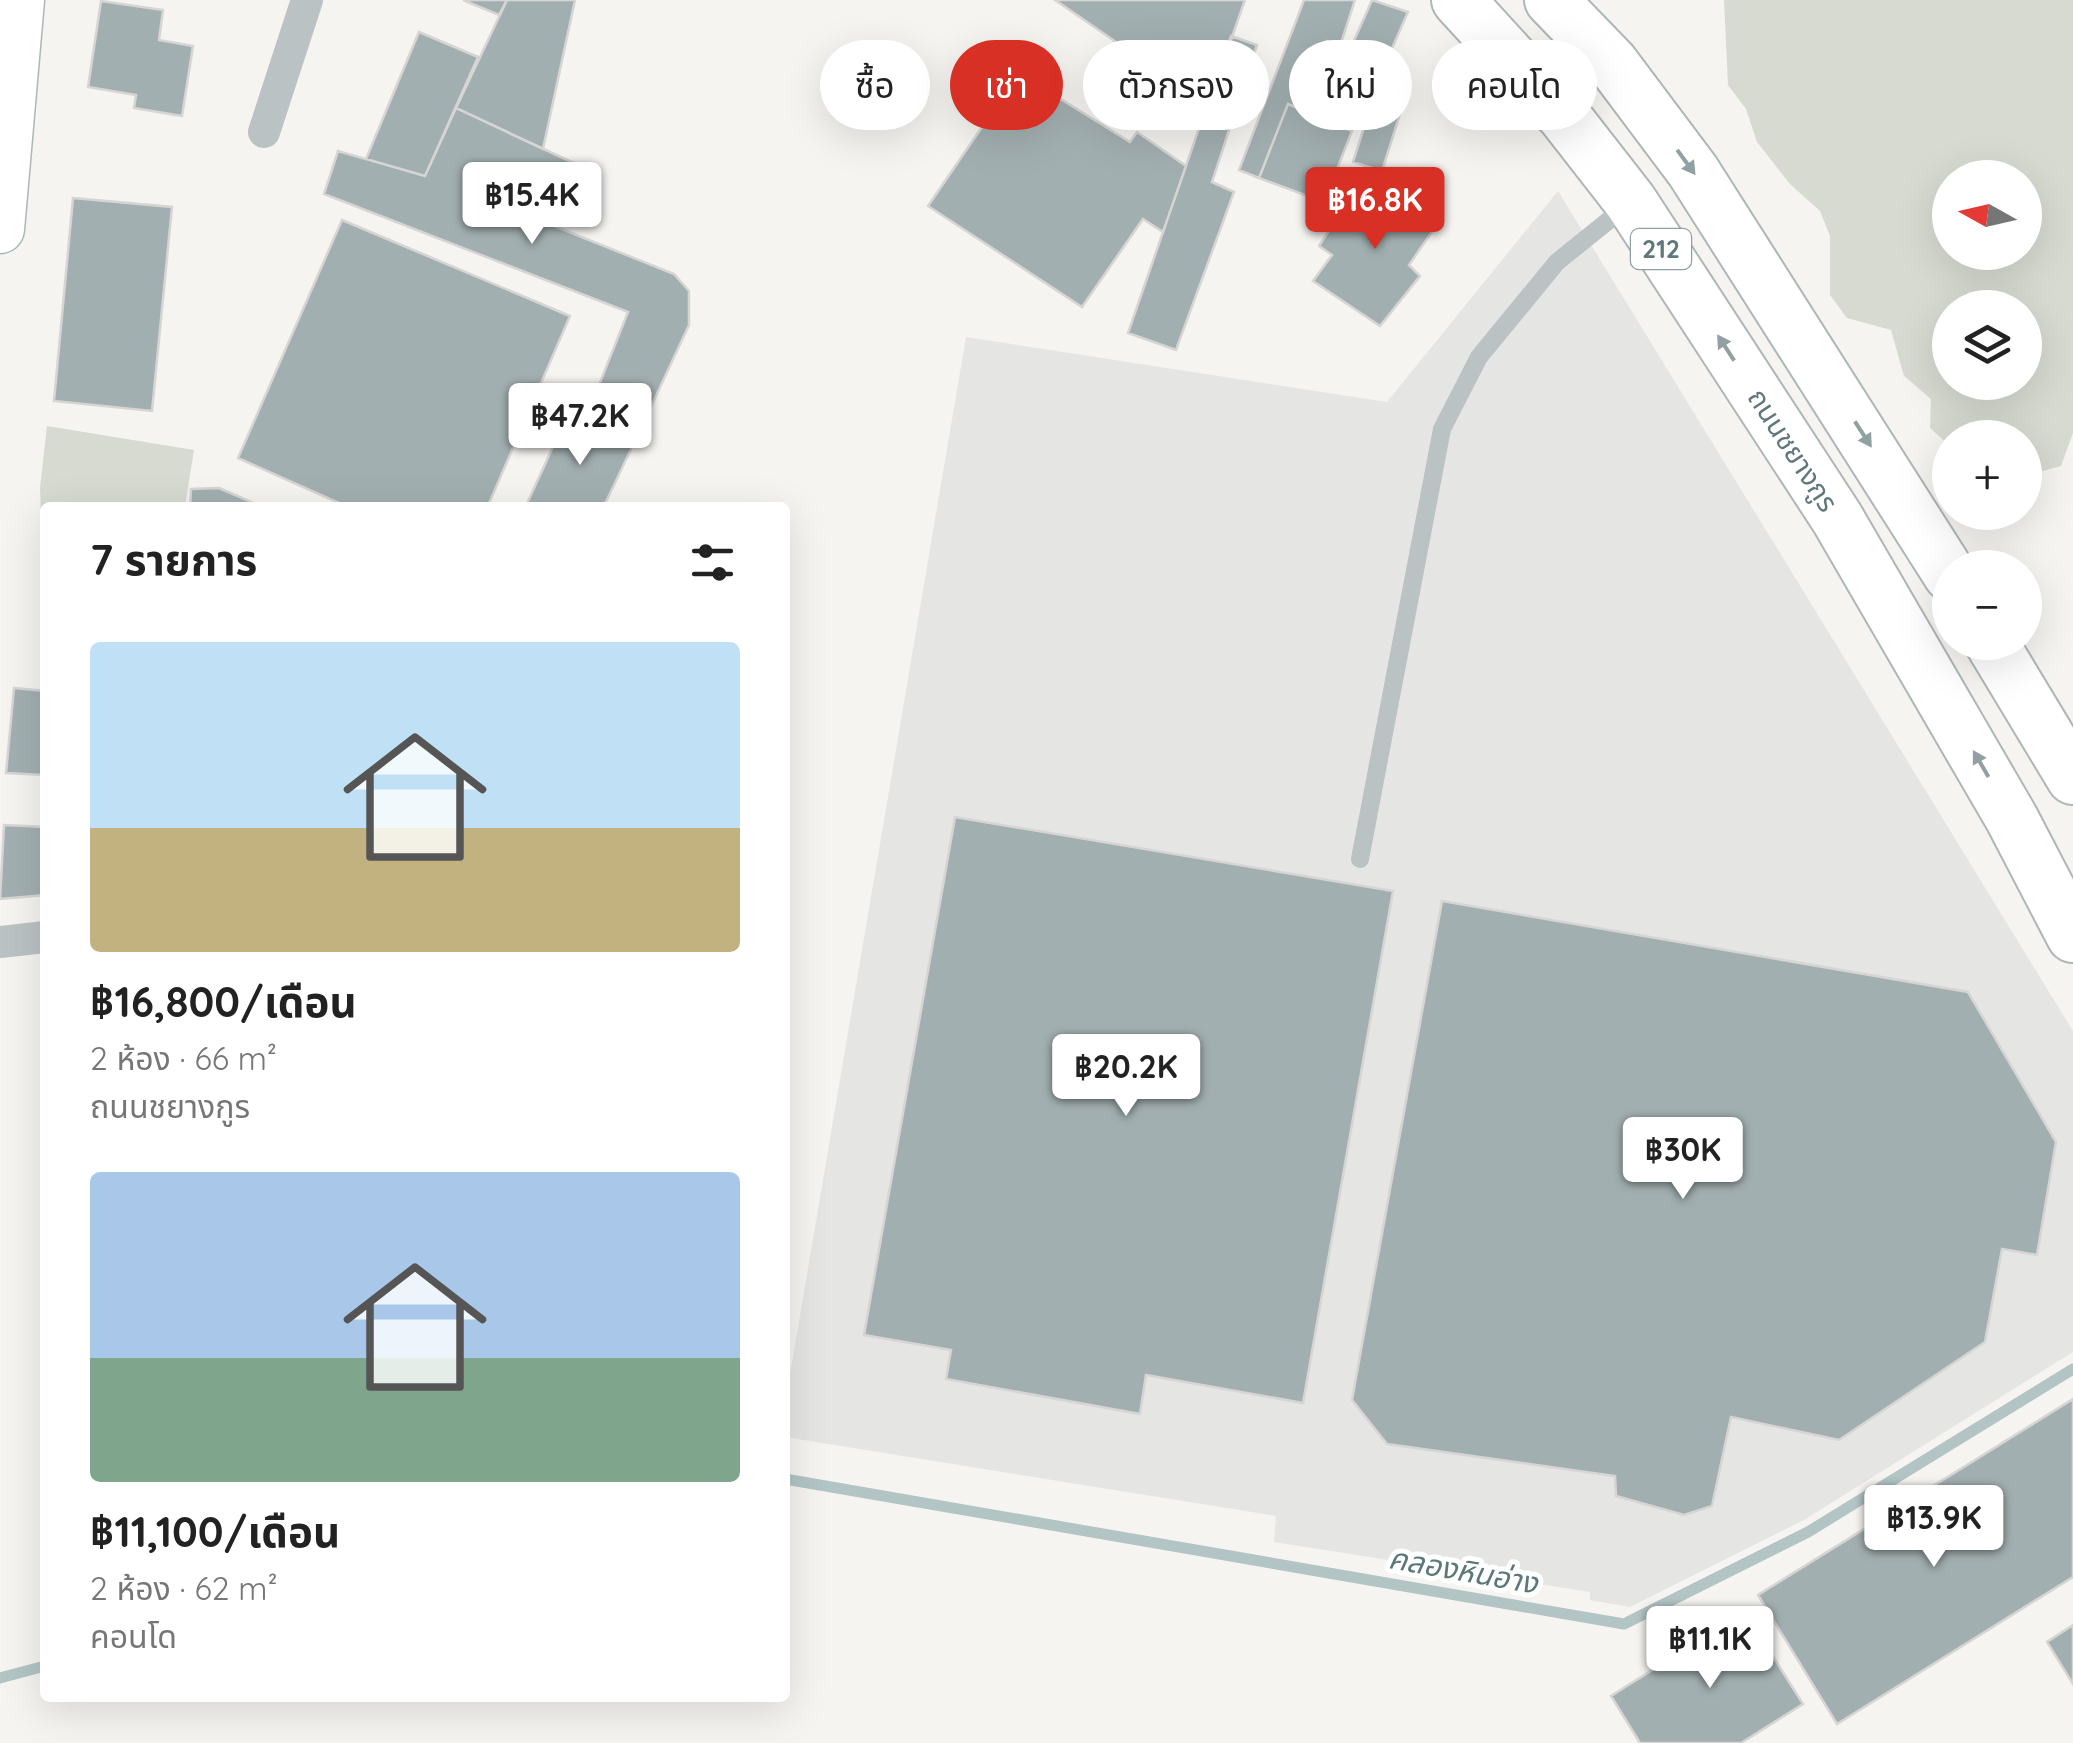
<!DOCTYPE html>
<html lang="th">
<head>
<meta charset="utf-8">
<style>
	:root { --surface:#fff; --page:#f6f6f6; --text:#222; --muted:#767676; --accent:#d93025 }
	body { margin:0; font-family:Quicksand,"Noto Sans Thai",sans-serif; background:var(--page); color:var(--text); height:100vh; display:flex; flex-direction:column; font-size:38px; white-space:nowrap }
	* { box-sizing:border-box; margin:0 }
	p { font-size:32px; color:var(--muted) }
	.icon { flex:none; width:55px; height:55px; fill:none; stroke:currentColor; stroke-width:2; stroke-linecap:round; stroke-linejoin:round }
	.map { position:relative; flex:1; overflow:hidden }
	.side { position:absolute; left:40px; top:502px; width:750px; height:1200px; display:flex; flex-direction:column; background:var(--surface); border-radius:10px; box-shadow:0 10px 40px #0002 }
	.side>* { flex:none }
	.guide { position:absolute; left:820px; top:40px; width:950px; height:90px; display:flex; gap:20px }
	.needle { width:65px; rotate:278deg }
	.controls { position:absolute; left:1932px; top:160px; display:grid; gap:20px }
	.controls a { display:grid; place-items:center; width:110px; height:110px; border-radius:50%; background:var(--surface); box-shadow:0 10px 40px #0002; font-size:50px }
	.price { position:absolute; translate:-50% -85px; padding:0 22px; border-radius:10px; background:#fff; color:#222; font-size:32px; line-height:65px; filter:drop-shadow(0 2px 5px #0008) }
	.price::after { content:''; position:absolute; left:50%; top:60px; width:30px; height:22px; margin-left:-15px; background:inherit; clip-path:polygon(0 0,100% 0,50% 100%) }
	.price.on { background:var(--accent); color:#fff }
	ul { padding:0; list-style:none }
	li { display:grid; align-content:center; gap:20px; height:530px; padding:0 50px }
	li span { display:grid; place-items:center; height:310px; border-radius:10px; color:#555 }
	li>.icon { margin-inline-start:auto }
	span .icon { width:180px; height:180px; fill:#fffc; stroke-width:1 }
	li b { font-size:42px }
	h2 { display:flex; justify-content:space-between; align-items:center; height:120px; padding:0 50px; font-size:42px }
	.pill { padding:0 35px; border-radius:45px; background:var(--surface); box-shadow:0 10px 40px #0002; font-size:35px; line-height:90px }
	.pill.on { background:var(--accent); color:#fff }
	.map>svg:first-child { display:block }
</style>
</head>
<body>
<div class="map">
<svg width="2073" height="1743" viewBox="0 0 2073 1743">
	<rect width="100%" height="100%" fill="#f5f4f1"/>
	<path fill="#e5e5e4" d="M1558 191 2073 1031V1352L1804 1520 1630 1607 1590 1600V1592L1274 1542 1276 1516 785 1437V1404L966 337 1387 402Z"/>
	<path fill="#d6dad0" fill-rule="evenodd" d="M1724 0H2073V433L2061 466 2025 476V438H1950V446L1930 428 1931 399 1904 376 1891 330 1847 318 1830 295V236L1820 211 1790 184 1757 142 1746 109 1728 85ZM1950 178H2025V252H1950ZM1950 308H2025V382H1950Z
		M47 426 194 450 185 507 45 508V621L40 488Z"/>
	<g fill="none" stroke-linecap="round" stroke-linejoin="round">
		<path stroke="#b2c4c4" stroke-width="11" d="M785 1479 1624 1624 1808 1532 2073 1369
			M0 1678 45 1666"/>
	</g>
	<path fill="#a2afb0" stroke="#d6d5d4" stroke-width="2.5" d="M463 0H507L499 15Z
		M507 0H575L543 149 456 108Z
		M1055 0H1245L1208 105Z
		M1304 0H1355L1340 46 1327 41 1302 109 1288 104 1259 178 1239 170Z
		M1372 0 1408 12 1377 82 1343 66Z
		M101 1 163 10 159 40 193 46 182 116 134 108 136 95 88 87Z
		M419 32 478 57 425 176 366 159Z
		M1231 36 1257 45 1212 182 1234 192 1176 350 1128 333Z
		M1019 73 1130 142 1137 132 1186 166 1163 232 1143 219 1082 307 928 206Z
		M1288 104 1352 131 1324 202 1259 178Z
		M1371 105 1400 114 1382 171 1353 162Z
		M456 108 576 164 554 226 674 274 689 291V325L634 443 584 423 628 312 324 194 338 151 425 176Z
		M1364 186 1411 197 1438 223 1409 265 1420 276 1380 326 1313 281 1332 255 1319 246 1349 200 1356 203Z
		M73 198 172 207 152 411 54 401Z
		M342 220 570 316 487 508H350L238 458Z
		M568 414 634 443 603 508H525Z
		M219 488 265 508H190L191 489Z
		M14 688 45 691V775L6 773Z
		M955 817 1393 891 1303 1403 1146 1375 1140 1414 946 1379 951 1350 864 1335Z
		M4 825 45 827V895L0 899Z
		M1442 901 1968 992 2056 1142 2037 1255 2002 1249 1985 1342 1839 1440 1731 1417 1712 1506 1684 1515 1616 1496 1615 1476 1387 1444 1352 1400Z
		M2073 1399V1577L1837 1724 1758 1595Z
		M1745 1612 1803 1704 1741 1743H1640L1611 1696Z
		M2073 1625V1684L2047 1642Z"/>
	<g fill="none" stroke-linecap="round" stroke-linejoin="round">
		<defs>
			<path id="secondary" d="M0 229 20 0"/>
			<path id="primary" d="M1458 0 1564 116 1631 202 1837 518 2012 819 2073 936
				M1551 0 1612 63 1693 171 1950 575
				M1991 642 2073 778"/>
		</defs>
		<use href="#secondary" stroke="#aeb7b8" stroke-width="51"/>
		<use href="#primary" stroke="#afb6b8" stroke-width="56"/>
		<path stroke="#bbc2c4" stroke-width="18" d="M1360 859 1442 429 1479 357 1557 262 1629 204"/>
		<path stroke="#bbc2c4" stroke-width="32" d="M264 132 307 0
			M0 942 45 937"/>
		<use href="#secondary" stroke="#fff" stroke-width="48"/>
		<use href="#primary" stroke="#fff" stroke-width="52"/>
	</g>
	<defs><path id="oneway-solid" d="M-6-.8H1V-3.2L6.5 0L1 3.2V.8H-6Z" transform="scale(2.5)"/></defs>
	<g fill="#90a0a3">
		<use href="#oneway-solid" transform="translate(1686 162) rotate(54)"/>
		<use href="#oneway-solid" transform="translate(1726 348) rotate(-123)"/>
		<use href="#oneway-solid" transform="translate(1863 434) rotate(57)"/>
		<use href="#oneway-solid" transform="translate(1981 764) rotate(-120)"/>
	</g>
	<g text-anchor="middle" stroke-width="10" stroke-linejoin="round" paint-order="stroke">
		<rect fill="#fff" stroke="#90a0a3" stroke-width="2.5" x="1631" y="229" width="60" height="40" rx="8"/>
		<g font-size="25" font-weight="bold" fill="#60787c">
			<text x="1661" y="258">212</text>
		</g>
		<g font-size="28" fill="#60787c" stroke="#fff">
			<text transform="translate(1793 450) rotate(57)" y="10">ถนนชยางกูร</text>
		</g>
		<g font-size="30" font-style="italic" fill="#5a7878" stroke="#fff">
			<text transform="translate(1463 1571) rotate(10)" y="10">คลองหินอ่าง</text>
		</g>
	</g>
</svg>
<div class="controls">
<a><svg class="needle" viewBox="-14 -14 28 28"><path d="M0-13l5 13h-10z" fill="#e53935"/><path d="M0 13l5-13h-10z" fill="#767676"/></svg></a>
<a><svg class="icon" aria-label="layers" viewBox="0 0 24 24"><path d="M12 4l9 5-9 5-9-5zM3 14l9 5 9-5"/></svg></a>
<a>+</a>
<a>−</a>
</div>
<b class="price" style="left:532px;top:247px">฿15.4K</b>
<b class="price on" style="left:1375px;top:252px">฿16.8K</b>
<b class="price" style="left:580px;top:468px">฿47.2K</b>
<b class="price" style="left:1126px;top:1119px">฿20.2K</b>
<b class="price" style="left:1683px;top:1202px">฿30K</b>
<b class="price" style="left:1934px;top:1570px">฿13.9K</b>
<b class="price" style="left:1710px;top:1691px">฿11.1K</b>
<div class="guide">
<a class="pill">ซื้อ</a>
<a class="pill on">เช่า</a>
<a class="pill">ตัวกรอง</a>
<a class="pill">ใหม่</a>
<a class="pill">คอนโด</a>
</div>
<section class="side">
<h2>7 รายการ<svg class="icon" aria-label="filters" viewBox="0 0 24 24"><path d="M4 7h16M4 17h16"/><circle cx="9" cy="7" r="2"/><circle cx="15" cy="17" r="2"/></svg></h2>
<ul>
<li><span style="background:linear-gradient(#bfe0f5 60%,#c2b280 0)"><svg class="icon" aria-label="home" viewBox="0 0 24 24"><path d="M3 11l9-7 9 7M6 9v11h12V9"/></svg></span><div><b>฿16,800/เดือน</b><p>2 ห้อง · 66 m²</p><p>ถนนชยางกูร</p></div></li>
<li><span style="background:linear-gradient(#a9c7e8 60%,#7fa58c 0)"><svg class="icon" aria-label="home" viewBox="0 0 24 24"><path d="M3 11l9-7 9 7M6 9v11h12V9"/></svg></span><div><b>฿11,100/เดือน</b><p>2 ห้อง · 62 m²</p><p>คอนโด</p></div></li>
</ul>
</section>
</div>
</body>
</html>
